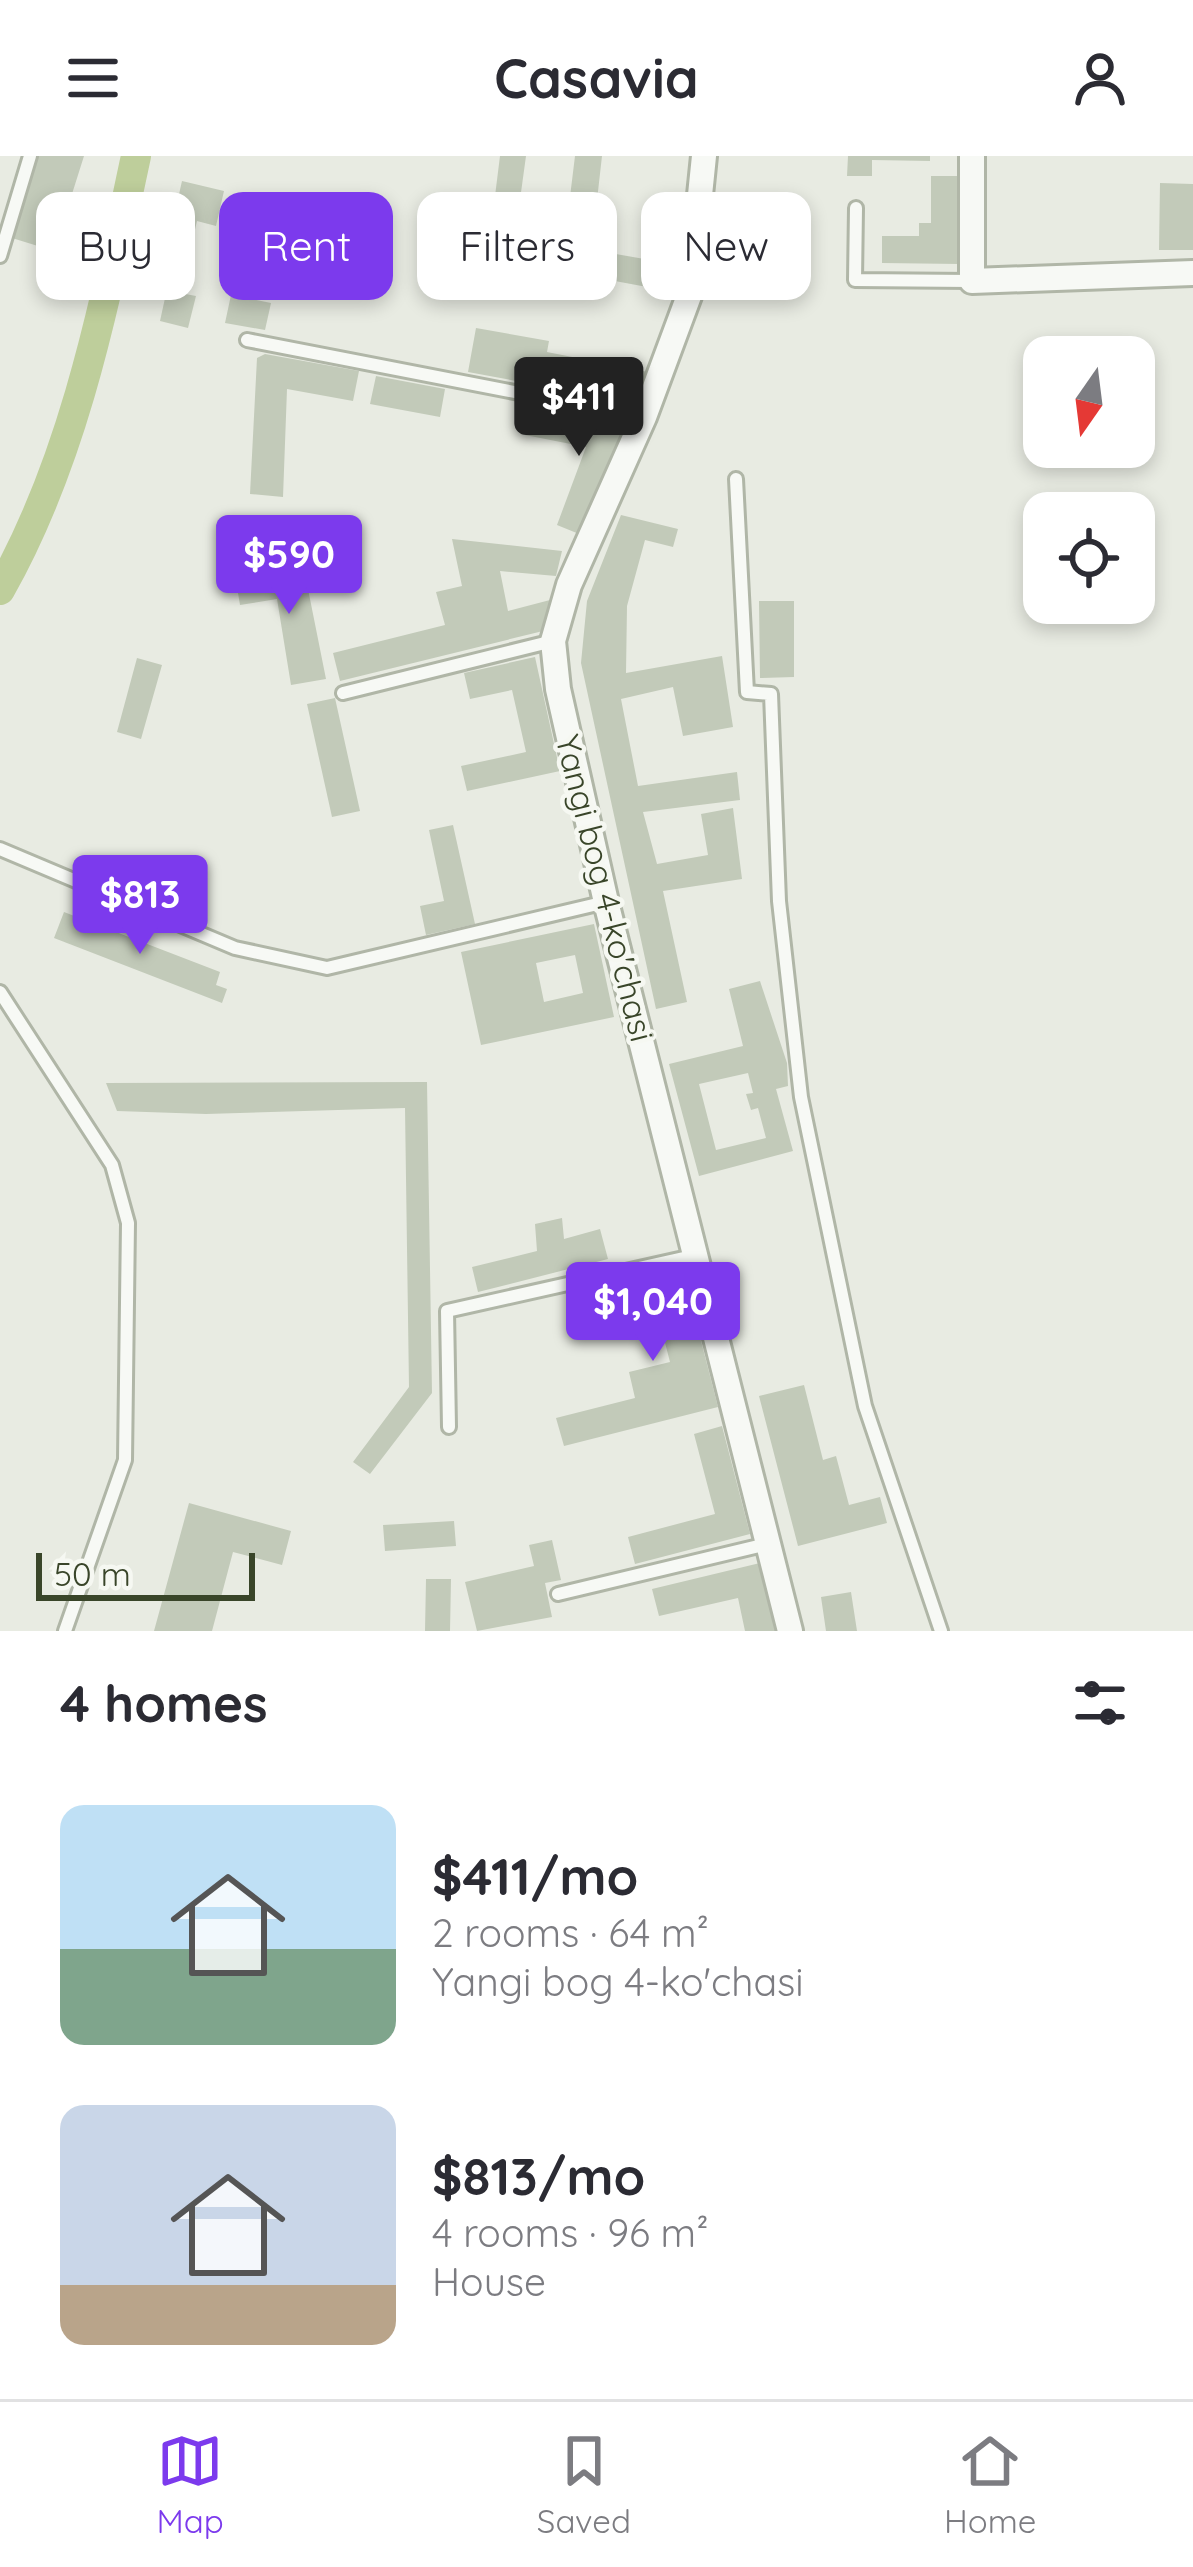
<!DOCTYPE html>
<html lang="en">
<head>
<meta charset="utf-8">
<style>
	:root { --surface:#fff; --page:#f7f7f7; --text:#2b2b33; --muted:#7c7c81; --line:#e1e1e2; --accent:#7c3aed }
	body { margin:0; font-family:Quicksand,sans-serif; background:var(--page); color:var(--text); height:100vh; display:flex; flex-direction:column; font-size:45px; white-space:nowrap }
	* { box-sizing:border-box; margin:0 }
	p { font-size:39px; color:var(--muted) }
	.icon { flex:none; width:66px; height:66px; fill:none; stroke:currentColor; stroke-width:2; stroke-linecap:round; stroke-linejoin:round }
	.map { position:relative; height:1475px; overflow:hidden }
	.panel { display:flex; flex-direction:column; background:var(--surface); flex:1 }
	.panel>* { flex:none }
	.hud { position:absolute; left:36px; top:36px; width:1122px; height:108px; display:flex; gap:24px }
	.needle { width:78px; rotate:194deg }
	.controls { position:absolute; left:1023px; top:180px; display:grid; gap:24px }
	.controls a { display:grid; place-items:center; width:132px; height:132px; border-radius:24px; background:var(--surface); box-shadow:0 6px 18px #0003; font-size:60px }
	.scale { position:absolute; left:36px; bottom:30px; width:219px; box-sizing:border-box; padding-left:12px; border:6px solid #394529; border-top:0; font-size:33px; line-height:42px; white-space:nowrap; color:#394529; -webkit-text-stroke:9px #f6f8f2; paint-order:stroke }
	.price { position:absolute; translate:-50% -102px; padding:0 27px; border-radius:12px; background:var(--accent); color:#fff; font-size:39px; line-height:78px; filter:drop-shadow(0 3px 6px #0008) }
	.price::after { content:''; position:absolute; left:50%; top:72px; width:36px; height:27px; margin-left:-18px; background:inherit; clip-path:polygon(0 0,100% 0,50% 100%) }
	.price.on { background:#222; color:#fff }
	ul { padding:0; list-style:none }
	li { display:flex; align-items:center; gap:36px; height:300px; padding:0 60px }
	li span { display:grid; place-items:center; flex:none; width:336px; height:240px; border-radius:24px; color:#555 }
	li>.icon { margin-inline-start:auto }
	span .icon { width:144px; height:144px; fill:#fffc; stroke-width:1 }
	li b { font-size:51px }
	h2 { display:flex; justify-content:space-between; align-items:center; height:144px; padding:0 60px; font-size:51px }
	.pill { padding:0 42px; border-radius:24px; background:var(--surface); box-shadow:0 6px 18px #0003; font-size:42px; line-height:108px }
	.pill.on { background:var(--accent); color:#fff }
	header { display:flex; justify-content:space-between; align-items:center; height:156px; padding:0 60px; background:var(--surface); font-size:54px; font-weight:700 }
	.menu { display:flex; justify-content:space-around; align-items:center; height:168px; border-top:3px solid var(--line); background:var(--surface); font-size:33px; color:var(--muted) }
	.menu a { display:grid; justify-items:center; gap:6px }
	.menu .on { color:var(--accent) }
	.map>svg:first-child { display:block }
</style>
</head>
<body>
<header><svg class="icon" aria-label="menu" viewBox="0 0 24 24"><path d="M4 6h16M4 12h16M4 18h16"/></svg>Casavia<svg class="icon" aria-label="person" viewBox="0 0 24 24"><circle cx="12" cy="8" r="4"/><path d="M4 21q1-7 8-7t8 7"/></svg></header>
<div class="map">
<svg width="1193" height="1475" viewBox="0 0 1193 1475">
	<rect width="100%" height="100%" fill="#e8ebe2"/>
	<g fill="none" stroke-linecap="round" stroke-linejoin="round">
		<path stroke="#bece9b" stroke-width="30" d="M0 434C75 301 104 149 136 0"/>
	</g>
	<path fill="#c2cab9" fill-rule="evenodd" d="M38 0H84L54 95 12 82Z
		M500 0H526L519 51 494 48Z
		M575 0H602L596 53 569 49Z
		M848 0H930V5L872 4V20H847Z
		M931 20H961L960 108 882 107V80H919V67H931Z
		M182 25 224 35 216 70 197 65 180 137 196 140 188 172 160 165 167 133 158 131Z
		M1160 27 1193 28V94H1159Z
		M732 36 790 37 789 128H731Z
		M654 74 681 78 674 136 588 120 593 94 650 104Z
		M493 98 564 112 559 135 548 133 546 140 510 133 511 126 488 121Z
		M231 139 271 147 265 174 225 167Z
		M476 172 549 185 547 196 648 216 635 247 468 216Z
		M265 198 359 215 353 245 287 233 283 341 250 338 257 202Z
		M376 220 445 233 440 261 370 248Z
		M531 250 625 270 584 380 557 369 586 291 525 279Z
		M621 359 678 373 673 391 645 384 627 450 626 517 722 500 733 571 683 580 673 531 621 543 638 630 737 616 740 644 643 656 657 708 708 699 701 658 733 652 742 723 663 735 687 846 656 853 581 507 587 445Z
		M452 383 562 395 556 420 500 415 508 455 550 444 543 475 340 525 333 497 445 469 436 436 462 430Z
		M303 408 326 523 291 529 277 443 240 449 235 419Z
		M759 445H794V521L760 522Z
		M535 501 560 615 467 635 461 610 526 596 512 534 470 543 464 517Z
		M137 502 162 509 141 583 117 576Z
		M335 542 360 655 332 661 307 548Z
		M453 669 475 768 426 779 420 750 444 745 429 674Z
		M64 756 220 816 216 829 227 833 222 847 54 782Z
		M594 768 614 861 481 889 461 796ZM575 799 583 837 544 846 536 807Z
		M760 825 787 907 788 930 776 933 793 995 699 1020 669 908 743 890 729 833ZM748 917 753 937 746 938 751 954 758 952 766 982 716 994 699 928Z
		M427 926 432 1237 370 1318 353 1306 409 1231 405 952 206 958 117 955 106 927Z
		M562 1062 564 1083 600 1073 608 1103 478 1136 472 1111 537 1095 535 1068Z
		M682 1111 718 1251 564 1290 556 1262 635 1242 629 1216 670 1206 656 1152 615 1162 607 1130Z
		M804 1229 823 1304 836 1300 849 1349 880 1341 887 1367 798 1390 759 1240Z
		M722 1270 750 1378 635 1408 628 1381 715 1358 694 1278Z
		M189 1347 291 1375 282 1409 233 1396 212 1475H154Z
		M454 1365 456 1390 385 1395 383 1369Z
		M552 1384 561 1424 545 1427 552 1461 477 1475 465 1426 534 1410 529 1389Z
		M760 1407 777 1475H745L738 1442 659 1460 652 1433Z
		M426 1423H451L450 1475H425Z
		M851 1436 857 1475H826L821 1441Z"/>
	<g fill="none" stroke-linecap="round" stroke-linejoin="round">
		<defs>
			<path id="service" d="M856 52 855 124 971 125
				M0 100 30 0
				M247 184 643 261
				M736 323 747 536 771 538 779 745 801 941 865 1250 941 1475
				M343 537 553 485
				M0 693 235 792 327 812 606 746
				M0 836 112 1009 128 1067 125 1304 65 1475
				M449 1271 447 1155 697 1099
				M558 1438 767 1388"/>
			<path id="minor" d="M704 0 690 137 644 261 569 429 553 485 558 533 606 746 790 1475
				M972 0V125L1193 117"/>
		</defs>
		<use href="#service" stroke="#b0b6a7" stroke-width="18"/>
		<use href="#minor" stroke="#b0b6a7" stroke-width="30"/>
		<use href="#service" stroke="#f7f9f5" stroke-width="12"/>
		<use href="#minor" stroke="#f7f9f5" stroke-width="24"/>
	</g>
	<g text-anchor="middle" stroke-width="9" stroke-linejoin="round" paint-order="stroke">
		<g font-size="33" fill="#394529" stroke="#f6f8f2">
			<text transform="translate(605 732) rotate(76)" y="12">Yangi bog 4-koʼchasi</text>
		</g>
	</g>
</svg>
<div class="controls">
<a><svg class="needle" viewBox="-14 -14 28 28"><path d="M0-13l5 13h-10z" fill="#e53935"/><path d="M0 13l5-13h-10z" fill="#7c7c81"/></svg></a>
<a><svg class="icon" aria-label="locate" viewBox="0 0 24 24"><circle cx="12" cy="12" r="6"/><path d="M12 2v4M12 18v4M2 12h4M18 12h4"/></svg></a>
</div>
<div class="scale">50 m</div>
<b class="price on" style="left:579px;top:303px">$411</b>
<b class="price" style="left:289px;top:461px">$590</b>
<b class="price" style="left:140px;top:801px">$813</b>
<b class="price" style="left:653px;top:1208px">$1,040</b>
<div class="hud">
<a class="pill">Buy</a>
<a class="pill on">Rent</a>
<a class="pill">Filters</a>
<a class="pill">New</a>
</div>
</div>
<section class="panel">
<h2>4 homes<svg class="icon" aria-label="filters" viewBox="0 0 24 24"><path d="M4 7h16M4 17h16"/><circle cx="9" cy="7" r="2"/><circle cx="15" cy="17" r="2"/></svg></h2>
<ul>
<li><span style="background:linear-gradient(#bfe0f5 60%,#7fa58c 0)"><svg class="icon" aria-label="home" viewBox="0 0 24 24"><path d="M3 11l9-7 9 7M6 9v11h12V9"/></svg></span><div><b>$411/mo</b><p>2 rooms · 64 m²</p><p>Yangi bog 4-koʼchasi</p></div></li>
<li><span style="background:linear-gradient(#c9d6e8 75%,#b9a48a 0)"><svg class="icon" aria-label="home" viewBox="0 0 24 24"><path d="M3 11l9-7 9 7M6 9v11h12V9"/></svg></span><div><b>$813/mo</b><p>4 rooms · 96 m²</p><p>House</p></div></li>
</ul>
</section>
<nav class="menu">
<a class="on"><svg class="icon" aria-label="map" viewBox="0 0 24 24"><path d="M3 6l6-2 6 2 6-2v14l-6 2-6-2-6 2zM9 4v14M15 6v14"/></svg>Map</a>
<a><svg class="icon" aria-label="saved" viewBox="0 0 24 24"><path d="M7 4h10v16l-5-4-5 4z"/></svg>Saved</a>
<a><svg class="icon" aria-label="home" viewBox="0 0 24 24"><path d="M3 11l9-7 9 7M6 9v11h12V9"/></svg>Home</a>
</nav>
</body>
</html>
